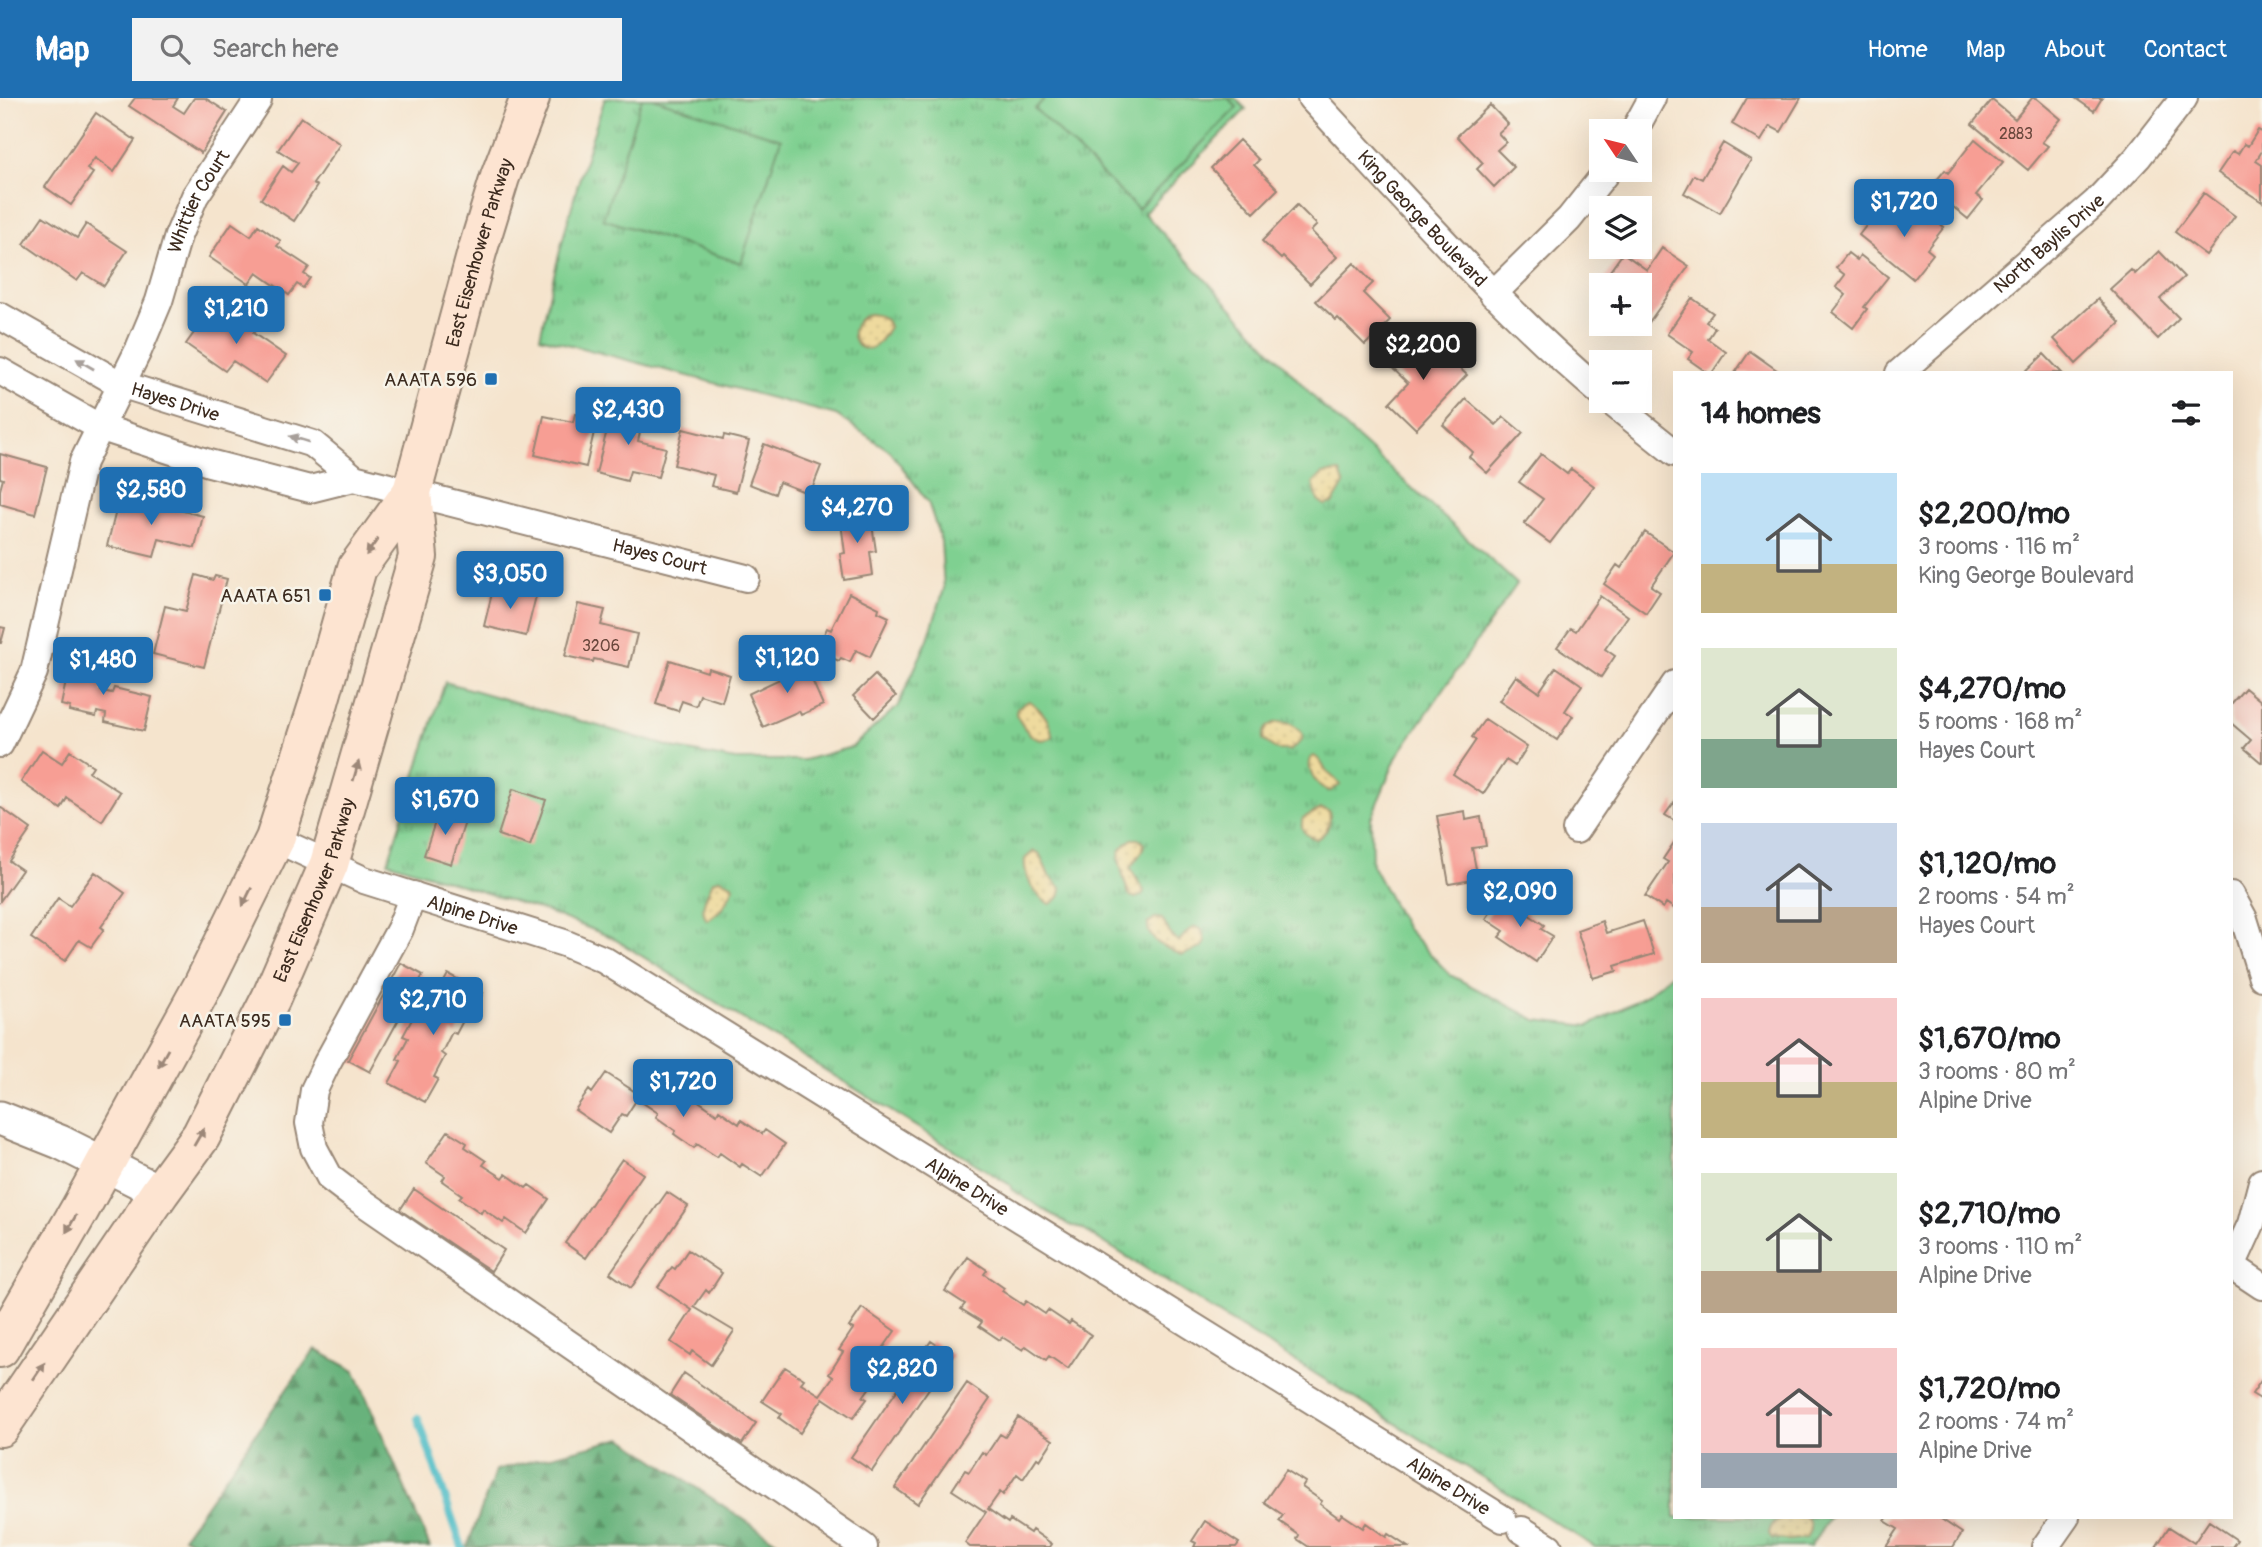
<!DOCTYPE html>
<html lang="en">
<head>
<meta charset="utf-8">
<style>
	:root { --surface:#fff; --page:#f2f2f2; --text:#202124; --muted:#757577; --accent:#1f6fb2 }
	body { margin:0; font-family:Pangolin,sans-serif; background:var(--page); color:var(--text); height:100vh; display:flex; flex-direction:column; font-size:26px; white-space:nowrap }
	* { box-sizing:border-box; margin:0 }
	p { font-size:23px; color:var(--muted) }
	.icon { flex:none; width:38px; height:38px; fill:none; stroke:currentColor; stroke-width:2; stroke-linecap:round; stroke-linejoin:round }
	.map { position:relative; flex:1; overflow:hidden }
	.details { position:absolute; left:1673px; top:273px; width:560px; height:1148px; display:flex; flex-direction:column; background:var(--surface); border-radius:0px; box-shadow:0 7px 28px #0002 }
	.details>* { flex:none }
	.needle { width:46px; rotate:305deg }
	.controls { position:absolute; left:1589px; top:21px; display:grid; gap:14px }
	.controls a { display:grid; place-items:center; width:63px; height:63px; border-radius:0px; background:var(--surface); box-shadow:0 7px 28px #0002; font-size:35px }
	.price { position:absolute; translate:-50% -60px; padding:0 16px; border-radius:7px; background:var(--accent); color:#fff; font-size:23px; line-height:46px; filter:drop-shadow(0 2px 4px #0008) }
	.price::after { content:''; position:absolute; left:50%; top:42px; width:21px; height:16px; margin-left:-10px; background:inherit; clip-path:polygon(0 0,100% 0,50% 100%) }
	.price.selected { background:#222; color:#fff }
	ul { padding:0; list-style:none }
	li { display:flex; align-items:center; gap:21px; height:175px; padding:0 28px }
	li span { display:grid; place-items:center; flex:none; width:196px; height:140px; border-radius:0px; color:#555 }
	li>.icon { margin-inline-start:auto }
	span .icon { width:84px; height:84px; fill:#fffc; stroke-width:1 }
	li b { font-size:30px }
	h2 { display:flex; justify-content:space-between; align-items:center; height:84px; padding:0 28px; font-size:30px }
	header { display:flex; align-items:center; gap:42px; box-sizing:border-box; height:98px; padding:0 35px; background:var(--accent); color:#fff }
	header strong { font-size:33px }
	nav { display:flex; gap:38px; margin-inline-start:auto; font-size:24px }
	.search { width:490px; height:63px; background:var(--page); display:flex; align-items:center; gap:18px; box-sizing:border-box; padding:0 24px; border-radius:0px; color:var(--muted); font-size:26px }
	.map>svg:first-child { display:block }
</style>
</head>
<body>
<header>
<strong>Map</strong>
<div class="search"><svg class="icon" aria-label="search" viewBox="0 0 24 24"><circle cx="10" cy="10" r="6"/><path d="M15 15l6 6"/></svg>Search here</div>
<nav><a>Home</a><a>Map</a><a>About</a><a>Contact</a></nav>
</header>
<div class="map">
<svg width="2262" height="1449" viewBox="0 0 2262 1449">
	<defs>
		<pattern id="grass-tufts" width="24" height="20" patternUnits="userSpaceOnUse" patternTransform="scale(1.75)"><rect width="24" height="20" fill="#7fd091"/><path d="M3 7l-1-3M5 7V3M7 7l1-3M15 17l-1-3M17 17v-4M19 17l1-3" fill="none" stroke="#69a976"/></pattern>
		<pattern id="forest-firs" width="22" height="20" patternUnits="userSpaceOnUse" patternTransform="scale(1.75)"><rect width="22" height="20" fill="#67b27b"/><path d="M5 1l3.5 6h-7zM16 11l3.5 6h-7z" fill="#569164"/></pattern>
		<pattern id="sand-dots" width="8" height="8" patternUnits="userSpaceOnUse" patternTransform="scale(1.75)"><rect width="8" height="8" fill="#eeda9e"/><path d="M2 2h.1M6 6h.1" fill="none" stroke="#cdbb88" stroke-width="1.8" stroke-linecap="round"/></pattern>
	</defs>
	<rect width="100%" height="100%" fill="#f7f3e8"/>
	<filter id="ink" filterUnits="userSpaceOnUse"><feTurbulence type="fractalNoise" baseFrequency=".0143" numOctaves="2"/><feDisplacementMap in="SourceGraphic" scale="14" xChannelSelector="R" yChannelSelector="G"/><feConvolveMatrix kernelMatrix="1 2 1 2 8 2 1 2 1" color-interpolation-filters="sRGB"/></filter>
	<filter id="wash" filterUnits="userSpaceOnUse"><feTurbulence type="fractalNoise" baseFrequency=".00686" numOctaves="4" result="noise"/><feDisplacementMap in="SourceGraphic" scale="28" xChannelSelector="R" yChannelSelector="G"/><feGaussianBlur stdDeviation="1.57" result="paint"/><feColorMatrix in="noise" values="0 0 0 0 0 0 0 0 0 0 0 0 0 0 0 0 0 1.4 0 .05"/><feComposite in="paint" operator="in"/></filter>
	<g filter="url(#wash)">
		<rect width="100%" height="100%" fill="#f5e4cd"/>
		<path fill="url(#grass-tufts)" stroke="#5d7d58" stroke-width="2" d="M605 0H1235L1246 11 1144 115 1321 307 1517 486 1397 658 1371 720 1372 767 1405 829 1450 877 1536 922 1589 928 1645 898 1675 873V1419H1830L1810 1449H1595L1082 1131 1069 1127 1019 1096 1012 1092 1010 1087 611 839 550 815 388 764 445 584 678 651 735 662H804L852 649 898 608 928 541 944 491 941 443 928 404 890 353 836 317 540 239C557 158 578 79 605 0Z"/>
		<path fill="url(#forest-firs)" stroke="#516e4c" stroke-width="2" d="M315 1251 355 1273 430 1449H203L183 1439Z
			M622 1340 785 1449H467L496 1372Z"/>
		<path fill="url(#sand-dots)" stroke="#94825e" stroke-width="2" d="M868 216C879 217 886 218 889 229 885 235 881 243 875 248 858 260 839 230 868 216Z
			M1340 374 1344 386 1333 405 1325 407 1318 402 1313 385 1323 376Z
			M1029 603C1041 611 1052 624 1052 639 1036 649 1023 630 1016 616L1017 610Z
			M1278 624 1291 626 1302 635V642L1291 652H1277L1263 642C1263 631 1268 627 1278 624Z
			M1314 658C1324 664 1321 668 1328 675 1333 679 1336 681 1340 687L1330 693C1317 689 1306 673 1311 660Z
			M1321 711 1329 713C1332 724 1327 736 1316 741 1305 737 1299 732 1303 720Z
			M1132 741H1138L1144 745 1143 752 1130 770 1144 793 1142 797 1136 800 1130 798C1125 788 1124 780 1121 770 1117 755 1119 751 1132 741Z
			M1034 753 1039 755 1049 778 1061 790C1061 799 1057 802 1050 806 1035 799 1023 777 1025 761Z
			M719 781 732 786 733 790C728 802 719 816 707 822 698 809 708 796 713 783Z
			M1155 820 1162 821 1172 839 1179 843 1189 832 1196 829 1202 832 1205 844 1201 850 1182 857C1168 851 1146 843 1148 825Z
			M1783 1419H1805C1812 1425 1811 1433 1806 1440L1788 1442 1772 1440 1769 1436C1770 1427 1775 1424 1783 1419Z"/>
		<path fill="#7fd091" stroke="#5d7d58" stroke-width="2" d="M642 0H652L781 41 741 165 603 121Z
			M1045 0H1228L1237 9 1138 111 1035 11Z"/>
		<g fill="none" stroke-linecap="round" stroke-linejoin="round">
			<path stroke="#4fbdc7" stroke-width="8" d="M418 1320 462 1449"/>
		</g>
		<g id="blocks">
			<path fill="#f79e94" d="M135 0H178L173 8 184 15 194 0H205L227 14 201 55 129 8Z
				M1747 0H1801L1781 34 1770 28 1761 43 1732 26Z
				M2032 0H2036L2061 21 2042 44 2048 48 2028 72 1972 26 1992 2 2015 21Z
				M2075 0H2102L2094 13Z
				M1490 7 1508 26 1498 35 1506 44 1497 52 1514 69 1494 89 1477 71 1483 65 1457 38Z
				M96 15 135 42 114 74 95 60 87 71 93 75 71 107 45 89Z
				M301 19 340 46 313 86 317 88 294 123 261 101 283 68 291 74 298 65 278 52Z
				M2258 32 2262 34V53L2256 63 2262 67V104L2218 75 2233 53 2238 56 2244 46 2248 48Z
				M1975 41 2003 64 1976 97 1983 102 1968 121 1930 90 1945 72 1948 75Z
				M1239 42 1259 62 1254 67 1278 91 1254 115 1211 70Z
				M1723 45 1751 62 1720 115 1684 95 1694 77 1702 81Z
				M2204 95 2235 118 2206 157 2175 134Z
				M1297 107 1317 127 1311 133 1337 159 1310 186 1283 159 1281 161 1262 143Z
				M1919 109 1944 129 1927 151 1933 156 1913 181 1859 137 1879 111 1902 129Z
				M43 118 77 140 86 126 127 153 104 188 83 175 77 183 24 146Z
				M232 125 251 138 258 127 281 143 277 148 309 169 304 176 310 180 303 190 297 186 289 197 257 175 249 186 209 159Z
				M1662 150 1689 168 1647 227 1640 222V187H1616L1605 180 1623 155 1647 172Z
				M2159 153 2184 179 2160 201 2179 220 2158 241 2110 191 2131 172 2135 176Z
				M1848 155 1857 162 1860 157 1888 179 1864 209 1867 211 1853 230 1833 214 1846 197 1836 189 1845 177 1836 170Z
				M1354 165 1373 185 1363 195 1390 222 1365 247 1338 220 1336 222 1316 203Z
				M1692 200 1713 215 1706 224 1715 230 1708 241 1726 254 1712 275H1708L1688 261 1693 254 1667 236Z
				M2098 201 2120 225 2076 266 2054 241Z
				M209 214 228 228 237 215 258 229 253 235 286 258 266 285 233 263 225 273 186 246Z
				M1415 239 1440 262 1445 257 1467 277 1416 331 1389 305 1408 285 1389 267Z
				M1750 253 1781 275H1735Z
				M2044 256 2062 275H2024Z
				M1466 301 1496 327 1504 319 1523 335 1487 375 1469 359 1473 354 1443 327Z
				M614 305 645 313 638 343 666 350 658 379 630 373 627 383 596 375Z
				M575 316 597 321 586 369 535 357 544 318 573 324Z
				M683 331 723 341 724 337 749 343 736 394 711 388 714 377 674 367Z
				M764 346 821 368 810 396 779 384 775 396 749 386Z
				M0 356 47 369 35 416 0 406V392L3 381 0 380Z
				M1541 356 1567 376 1571 371 1594 388 1550 445 1524 426 1543 401 1519 384Z
				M120 397 203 418 195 450 159 441 154 459 107 448Z
				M870 413 876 453 870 454 873 477 844 482 840 456 845 455 840 417Z
				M1645 434 1674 454 1651 488 1660 494 1646 515 1604 486 1617 467 1621 470Z
				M196 477 213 482 215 478 227 481 204 569 153 556 165 508 186 513Z
				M494 487 536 498 526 538 484 528Z
				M849 495 879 510 878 514 889 519 870 559 856 552 850 564 841 560 839 563 816 553 827 530 831 532Z
				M1600 498 1628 518 1605 551 1615 558 1601 579 1557 549 1571 530 1576 533Z
				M578 506 605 512 601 527 637 536 629 569 594 561 593 564 565 558Z
				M0 529 5 530 1 545H0Z
				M802 559 823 607 801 617 799 613 763 629 748 596 784 579 779 570Z
				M71 560 107 568 101 593 112 595 114 590 152 599 144 633 105 624 106 616 97 614 96 619 69 613 70 609 61 607Z
				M670 562 707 574 708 570 730 577 722 604 700 597 696 608 682 603 678 613 656 606Z
				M1556 569 1582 587 1565 613 1573 618 1557 642 1499 603 1516 578 1539 594Z
				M875 577 896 598 874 620 853 598Z
				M2245 590 2262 604V665L2244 650 2251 642 2231 625V606Z
				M1485 621 1527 649 1515 668 1506 662 1483 696 1453 676 1476 642 1472 639Z
				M42 652 62 665 70 653 93 668 89 674 120 694 102 723 67 700 61 711 21 684Z
				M513 691 546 702 530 748 498 737Z
				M1675 703V723L1665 717Z
				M0 709 31 731 9 763 22 772 0 803Z
				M439 712 466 721 451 766 424 757Z
				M1465 713 1466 722 1481 719 1486 748 1472 750 1478 781 1449 786 1437 718Z
				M1675 743V811L1666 805 1663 810 1645 798 1668 764 1663 761Z
				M95 774 125 795 101 829 104 831 91 849 79 842 65 863 31 840 58 800 70 808Z
				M1501 798 1544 827 1541 831 1553 838 1536 864 1499 839 1504 833 1486 821Z
				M1602 823 1606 835 1643 823 1654 856 1615 868 1617 873 1593 880 1577 832Z
				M401 865 423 877 370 974 348 962Z
				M448 876 483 895 471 917 467 915 456 936 452 934 444 950 441 955 445 958 434 979 438 981 425 1004 389 985 401 963 397 961 408 940 403 938 410 925 415 916 420 918 431 896 436 899Z
				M660 968 680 981 678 984 699 999 697 1002 717 1016 719 1012 739 1026 741 1022 762 1036 765 1032 785 1046 762 1079 742 1066 740 1069 720 1055 717 1059 697 1046 694 1050 674 1036 676 1033 656 1019 658 1015 637 1001 626 1018 622 1016 609 1035 575 1012 589 992 592 995 606 975 640 997Z
				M448 1033 467 1045 465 1049 486 1063 483 1067 503 1080 506 1076 526 1090 529 1087 549 1101 526 1135 506 1121 503 1125 483 1111 481 1115 459 1100 462 1097 442 1083 445 1078 426 1065Z
				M622 1061 643 1076 586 1160 565 1145Z
				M414 1091 504 1152 491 1173 400 1112Z
				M667 1094 688 1108 631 1190 610 1175Z
				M688 1152 722 1175 709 1195 706 1192 694 1209 734 1233 711 1267 692 1253 690 1257 671 1244 692 1212 658 1189 672 1169 675 1171Z
				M968 1159 987 1172 984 1176 1004 1190 1002 1193 1023 1207 1026 1203 1045 1216 1048 1212 1069 1226 1071 1223 1091 1237 1068 1271 1049 1258 1046 1262 1026 1248 1023 1252 1002 1239 1000 1242 979 1228 982 1224 961 1211 965 1206 945 1193Z
				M862 1210 895 1233 882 1252 887 1255 872 1276 877 1279 863 1299 867 1301 853 1320 823 1300 800 1335 779 1320 782 1316 762 1303 785 1269 804 1281 801 1285 820 1297 833 1279 829 1276 843 1254 839 1252 853 1231 849 1229Z
				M931 1243 952 1257 872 1373 851 1359Z
				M684 1275 756 1325 742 1346 670 1297Z
				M2262 1281V1302L2252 1296Z
				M967 1285 990 1301 918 1406 895 1390Z
				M1018 1319 1053 1342 1040 1362 1037 1360 1023 1381 1017 1376 1003 1397 1000 1394 988 1411 1008 1425 1010 1422 1030 1435 1032 1432 1052 1446 1050 1449H970L965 1445 986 1414 952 1392 965 1372 969 1374 982 1354 986 1357 1000 1336 1005 1339Z
				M1286 1372 1305 1384 1302 1389 1322 1403 1320 1406 1339 1420 1342 1416 1363 1430 1366 1425 1386 1439 1388 1436 1408 1449H1309L1297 1441 1299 1437 1279 1423 1283 1417 1264 1404Z
				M1888 1419H1938L1962 1435 1953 1449H1886L1898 1431 1885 1423Z
				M1205 1423 1239 1445 1236 1449H1194L1196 1445 1192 1443Z
				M2209 1423 2237 1442 2232 1449H2156L2169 1429 2194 1445Z"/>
		</g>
	</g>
	<g filter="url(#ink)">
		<use href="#blocks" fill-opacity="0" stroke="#988776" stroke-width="2"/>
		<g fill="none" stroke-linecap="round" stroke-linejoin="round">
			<defs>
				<g id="minor">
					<path id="s1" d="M1311 0C1405 101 1496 206 1601 295"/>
					<path d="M1634 33 1652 0"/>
					<path d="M1493 196 1569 121 1608 72"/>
					<path id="s2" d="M0 218 120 286 313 346 354 380 746 480"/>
					<path d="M0 273 99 329 209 365 310 391 354 380"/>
					<path id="s3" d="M1899 275 2096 104 2138 59 2184 0"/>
					<path d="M1610 303 1675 355"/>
					<path id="s4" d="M0 646 34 574 83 364 138 253 159 203 178 138 195 98 258 2"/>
					<path d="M1576 732 1675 586"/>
					<path id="s5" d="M275 741 364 782 564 845 604 862 1503 1421"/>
					<path d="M413 797 400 831 327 965 314 992 309 1025 314 1050 330 1080 351 1096 864 1449"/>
					<path d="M2231 797 2244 821 2262 879"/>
					<path d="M2232 1168 2262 1188"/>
					<path d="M2231 1170 2251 1126 2262 1084"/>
					<path d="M1522 1432 1549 1449"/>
					<path d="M2045 1449 2066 1419"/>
				</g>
				<path id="tertiary" d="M0 1020 60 1044 160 1094"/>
				<g id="secondary">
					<path d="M0 1250 80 1111 202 889 275 741 319 604 357 470 412 394"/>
					<path id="s6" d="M0 1329 160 1094 201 1038 271 900 329 766 418 459 412 394 477 154 500 79 530 0"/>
				</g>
			</defs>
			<use href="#minor" stroke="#988776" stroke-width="30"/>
			<use href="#tertiary" stroke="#988776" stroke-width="37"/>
			<use href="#secondary" stroke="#988776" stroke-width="42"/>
			<use href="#minor" stroke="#fff" stroke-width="26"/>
			<use href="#tertiary" stroke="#fff" stroke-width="33"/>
			<use href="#secondary" stroke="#fde4d1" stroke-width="38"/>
		</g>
		<defs><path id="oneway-solid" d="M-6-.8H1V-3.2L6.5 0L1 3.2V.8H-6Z" transform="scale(1.75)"/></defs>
		<g fill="#a79f9a">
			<use href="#oneway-solid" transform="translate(85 266) rotate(-150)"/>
			<use href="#oneway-solid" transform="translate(299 341) rotate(-163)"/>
		</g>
		<g fill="#9c8778">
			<use href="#oneway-solid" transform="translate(372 449) rotate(126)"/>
			<use href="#oneway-solid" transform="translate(356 673) rotate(-74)"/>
			<use href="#oneway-solid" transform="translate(247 799) rotate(116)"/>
			<use href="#oneway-solid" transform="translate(163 960) rotate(119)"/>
			<use href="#oneway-solid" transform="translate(199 1039) rotate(-60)"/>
			<use href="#oneway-solid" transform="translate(71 1126) rotate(120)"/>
			<use href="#oneway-solid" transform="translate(39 1273) rotate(-56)"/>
		</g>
	</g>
	<g fill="#1f6fb2" stroke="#f7f3e8" stroke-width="2.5">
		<rect x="484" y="274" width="14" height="14" rx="3.5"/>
		<rect x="318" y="490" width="14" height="14" rx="3.5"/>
		<rect x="278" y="915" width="14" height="14" rx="3.5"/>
	</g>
	<g text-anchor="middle" stroke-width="5" stroke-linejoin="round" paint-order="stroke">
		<g font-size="16" fill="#6a473c">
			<text x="2016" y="41">2883</text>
			<text x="601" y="553">3206</text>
		</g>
		<g font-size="19" fill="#3b2a1e" stroke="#f7f3e8">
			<text dy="7" stroke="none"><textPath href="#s4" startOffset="581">Whittier Court</textPath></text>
			<text dy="7" stroke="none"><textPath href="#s1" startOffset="164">King George Boulevard</textPath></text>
			<text dy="7" stroke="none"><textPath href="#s3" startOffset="198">North Baylis Drive</textPath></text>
			<text dy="7" stroke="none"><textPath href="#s6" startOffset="1288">East Eisenhower Parkway</textPath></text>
			<text dy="7" stroke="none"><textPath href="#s2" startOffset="196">Hayes Drive</textPath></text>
			<text dy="7" stroke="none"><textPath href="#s2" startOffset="709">Hayes Court</textPath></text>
			<text dy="7" stroke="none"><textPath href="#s6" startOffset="625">East Eisenhower Parkway</textPath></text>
			<text dy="7" stroke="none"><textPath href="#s5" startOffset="212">Alpine Drive</textPath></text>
			<text dy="7" stroke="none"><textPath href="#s5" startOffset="779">Alpine Drive</textPath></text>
			<text dy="7" stroke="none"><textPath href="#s5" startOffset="1346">Alpine Drive</textPath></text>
		</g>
		<g font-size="19" fill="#3b2a1e" stroke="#f7f3e8" text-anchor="end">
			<text x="477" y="288">AAATA 596</text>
			<text x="311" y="504">AAATA 651</text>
			<text x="271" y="929">AAATA 595</text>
		</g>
	</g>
</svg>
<div class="controls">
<a><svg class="needle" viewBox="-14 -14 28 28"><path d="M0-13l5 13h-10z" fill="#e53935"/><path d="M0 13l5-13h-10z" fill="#757577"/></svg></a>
<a><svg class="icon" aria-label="layers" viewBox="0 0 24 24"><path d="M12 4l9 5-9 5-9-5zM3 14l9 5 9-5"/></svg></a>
<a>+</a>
<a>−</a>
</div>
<b class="price" style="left:1904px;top:141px">$1,720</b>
<b class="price" style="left:236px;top:248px">$1,210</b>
<b class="price selected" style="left:1423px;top:284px">$2,200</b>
<b class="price" style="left:628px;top:349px">$2,430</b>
<b class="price" style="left:151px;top:429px">$2,580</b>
<b class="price" style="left:857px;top:447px">$4,270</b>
<b class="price" style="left:510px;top:513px">$3,050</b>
<b class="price" style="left:787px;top:597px">$1,120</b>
<b class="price" style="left:103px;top:599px">$1,480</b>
<b class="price" style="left:445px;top:739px">$1,670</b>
<b class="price" style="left:1520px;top:831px">$2,090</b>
<b class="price" style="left:433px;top:939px">$2,710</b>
<b class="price" style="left:683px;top:1021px">$1,720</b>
<b class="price" style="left:902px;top:1308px">$2,820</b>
<section class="details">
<h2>14 homes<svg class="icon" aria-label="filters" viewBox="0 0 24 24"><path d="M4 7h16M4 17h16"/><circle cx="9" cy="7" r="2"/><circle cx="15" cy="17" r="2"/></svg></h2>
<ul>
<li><span style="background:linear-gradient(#bfe0f5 65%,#c2b280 0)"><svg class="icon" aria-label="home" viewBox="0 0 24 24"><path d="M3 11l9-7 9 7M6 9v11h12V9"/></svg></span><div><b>$2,200/mo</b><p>3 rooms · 116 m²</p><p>King George Boulevard</p></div></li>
<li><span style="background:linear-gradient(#dfe7d0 65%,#7fa58c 0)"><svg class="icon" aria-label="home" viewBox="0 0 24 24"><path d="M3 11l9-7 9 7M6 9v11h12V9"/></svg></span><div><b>$4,270/mo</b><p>5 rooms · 168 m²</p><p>Hayes Court</p></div></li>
<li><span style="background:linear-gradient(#c9d6e8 60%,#b9a48a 0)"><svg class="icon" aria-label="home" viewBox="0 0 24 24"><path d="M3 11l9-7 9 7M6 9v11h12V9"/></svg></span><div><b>$1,120/mo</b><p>2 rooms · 54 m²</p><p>Hayes Court</p></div></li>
<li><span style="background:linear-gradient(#f6c9c9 60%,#c2b280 0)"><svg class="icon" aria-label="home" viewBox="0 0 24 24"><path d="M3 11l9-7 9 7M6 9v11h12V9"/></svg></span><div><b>$1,670/mo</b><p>3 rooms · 80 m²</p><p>Alpine Drive</p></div></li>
<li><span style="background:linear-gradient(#dfe7d0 70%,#b9a48a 0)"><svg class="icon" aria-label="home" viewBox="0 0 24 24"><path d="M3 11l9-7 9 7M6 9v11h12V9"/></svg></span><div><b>$2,710/mo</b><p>3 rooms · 110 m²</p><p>Alpine Drive</p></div></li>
<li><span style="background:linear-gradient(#f6c9c9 75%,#9aa5b1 0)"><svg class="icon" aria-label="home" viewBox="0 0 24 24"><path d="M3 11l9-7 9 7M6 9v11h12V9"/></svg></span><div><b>$1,720/mo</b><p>2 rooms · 74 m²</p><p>Alpine Drive</p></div></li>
</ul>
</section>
</div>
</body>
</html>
